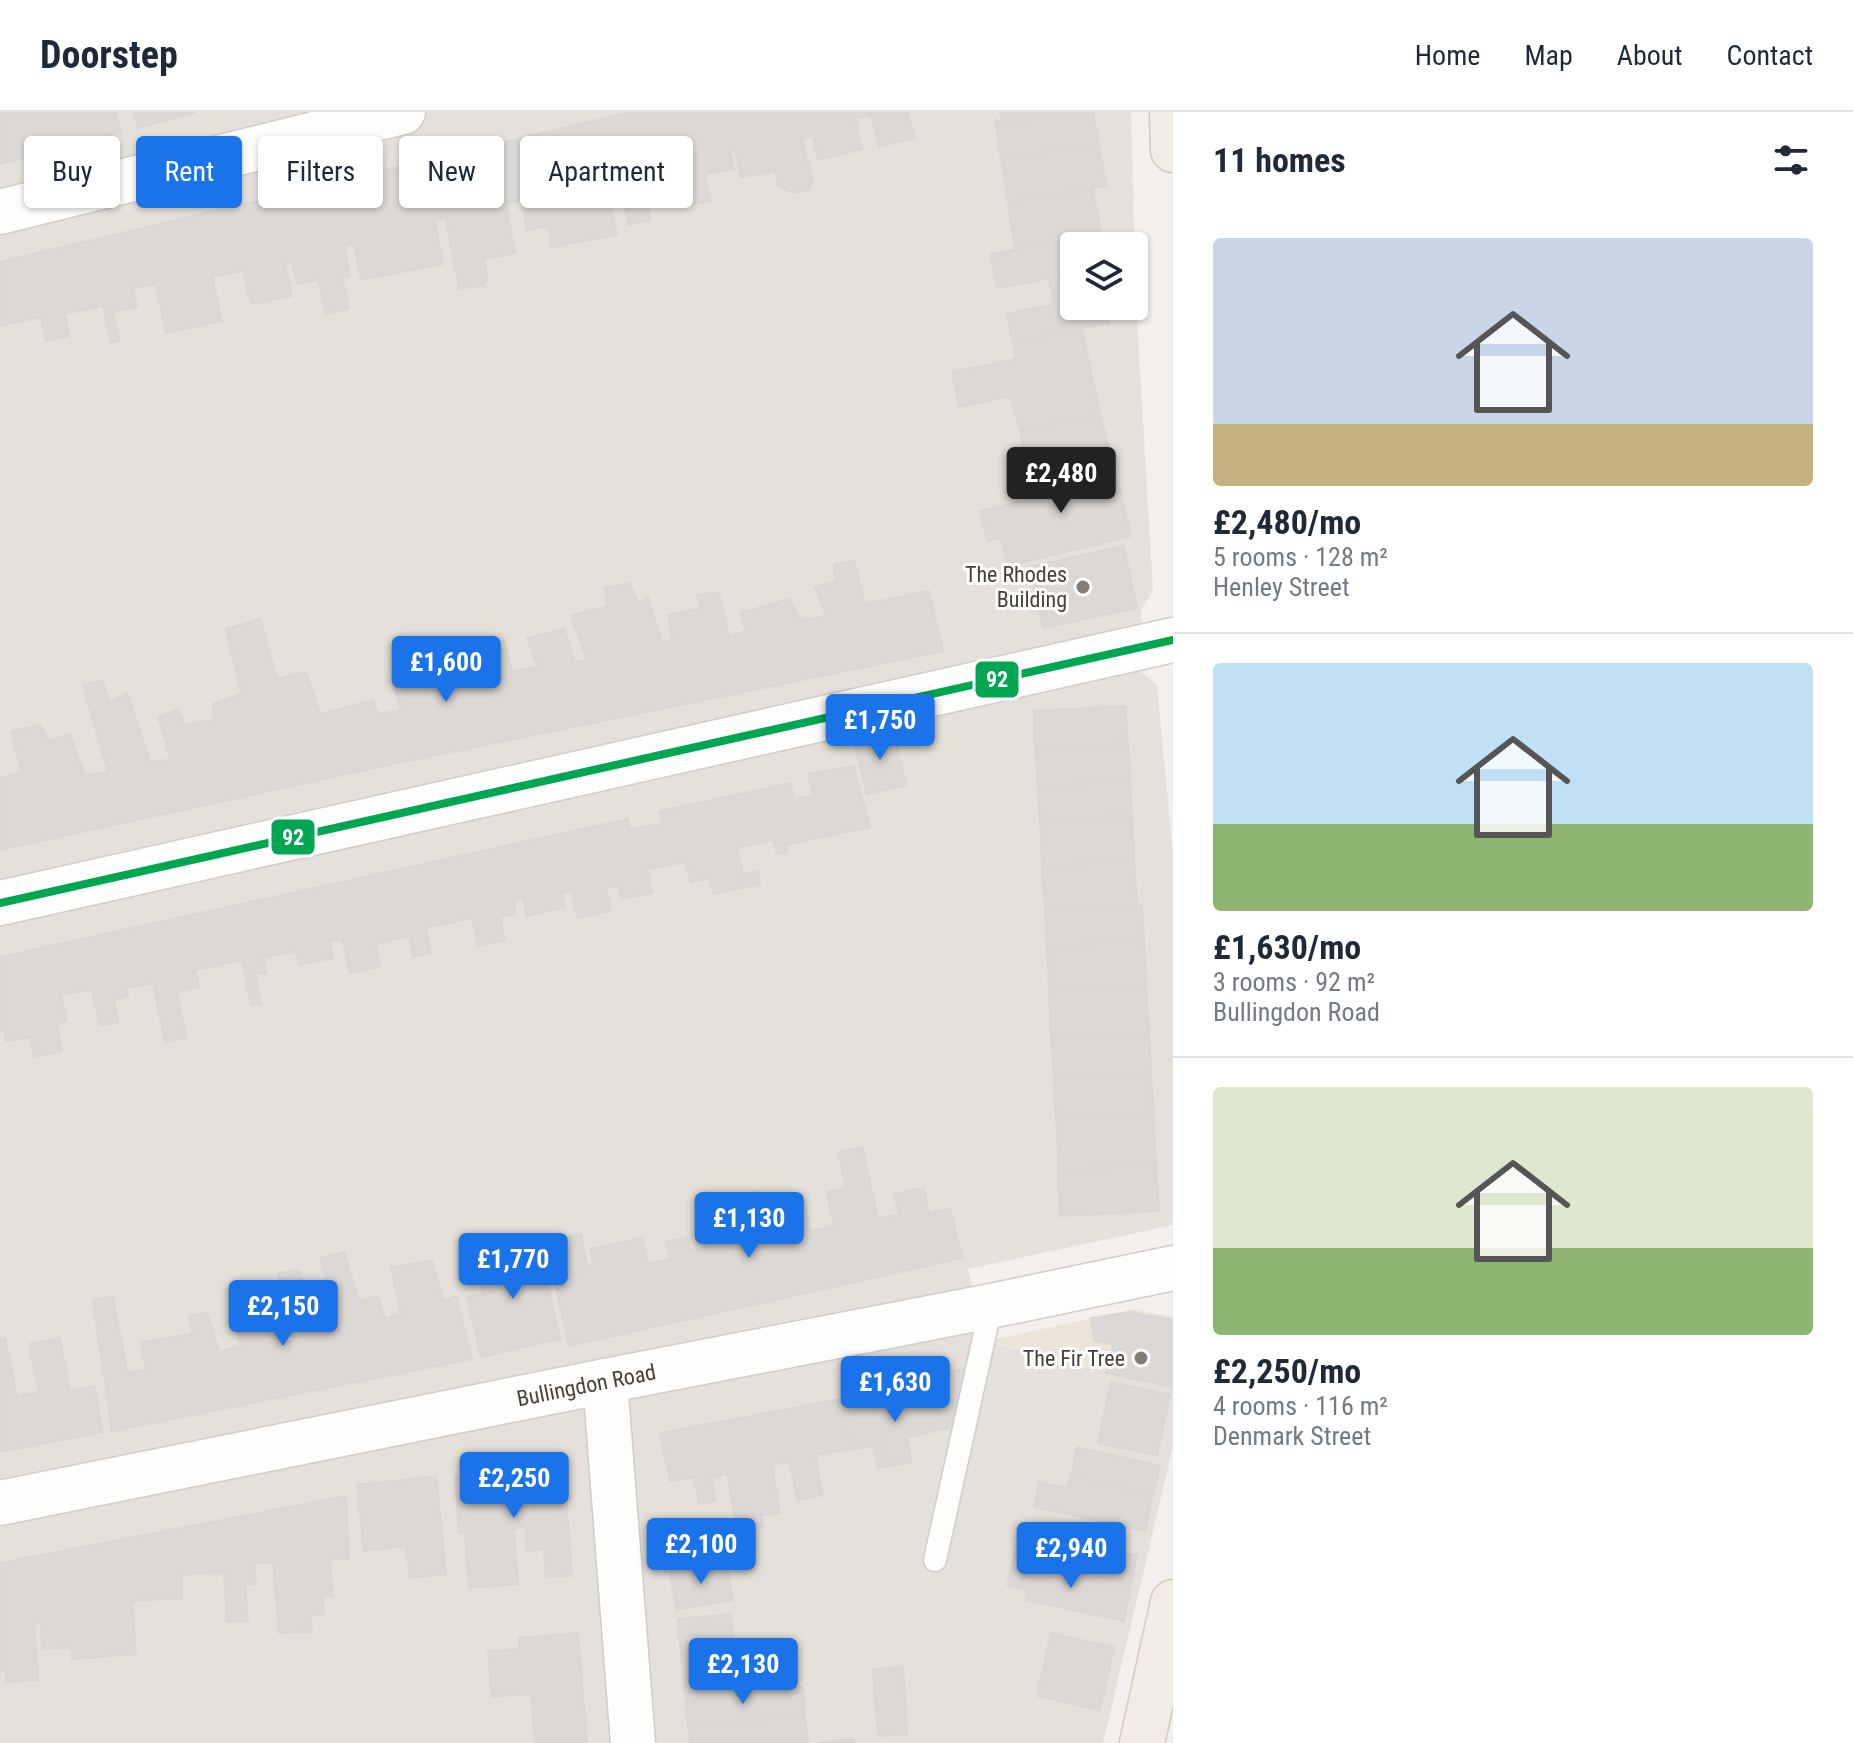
<!DOCTYPE html>
<html lang="en">
<head>
<meta charset="utf-8">
<style>
	:root { --surface:#fff; --page:#f2f2f3; --text:#1f2937; --muted:#747a83; --line:#e0e1e3; --accent:#1a73e8 }
	body { margin:0; font-family:"Roboto Condensed",sans-serif; background:var(--page); color:var(--text); height:100vh; display:flex; flex-direction:column; font-size:30px; white-space:nowrap }
	* { box-sizing:border-box; margin:0 }
	p { font-size:26px; color:var(--muted) }
	.icon { flex:none; width:44px; height:44px; fill:none; stroke:currentColor; stroke-width:2; stroke-linecap:round; stroke-linejoin:round }
	.map { position:relative; flex:1; overflow:hidden }
	.sheet { display:flex; flex-direction:column; background:var(--surface); width:680px }
	.sheet>* { flex:none }
	.guide { position:absolute; left:24px; top:24px; width:760px; height:72px; display:flex; gap:16px }
	.fabs { position:absolute; left:1060px; top:120px; display:grid; gap:16px }
	.fabs a { display:grid; place-items:center; width:88px; height:88px; border-radius:8px; background:var(--surface); box-shadow:0 2px 6px #0004; font-size:40px }
	.price { position:absolute; translate:-50% -68px; padding:0 18px; border-radius:8px; background:var(--accent); color:#fff; font-size:26px; line-height:52px; filter:drop-shadow(0 2px 4px #0008) }
	.price::after { content:''; position:absolute; left:50%; top:48px; width:24px; height:18px; margin-left:-12px; background:inherit; clip-path:polygon(0 0,100% 0,50% 100%) }
	.price.active { background:#222; color:#fff }
	ul { padding:0; list-style:none }
	li { display:grid; align-content:center; gap:16px; height:424px; padding:0 40px }
	li+li { border-top:2px solid var(--line) }
	li span { display:grid; place-items:center; height:248px; border-radius:8px; color:#555 }
	li>.icon { margin-inline-start:auto }
	span .icon { width:144px; height:144px; fill:#fffc; stroke-width:1 }
	li b { font-size:34px }
	h2 { display:flex; justify-content:space-between; align-items:center; height:96px; padding:0 40px; font-size:34px }
	.pill { padding:0 28px; border-radius:8px; background:var(--surface); box-shadow:0 2px 6px #0004; font-size:28px; line-height:72px }
	.pill.active { background:var(--accent); color:#fff }
	header { display:flex; align-items:center; gap:48px; box-sizing:border-box; height:112px; padding:0 40px; background:var(--surface); border-bottom:2px solid var(--line) }
	header strong { font-size:38px }
	nav { display:flex; gap:44px; margin-inline-start:auto; font-size:28px }
	main { display:flex; flex:1; min-height:0 }
	.map>svg:first-child { display:block }
</style>
</head>
<body>
<header>
<strong>Doorstep</strong>
<nav><a>Home</a><a>Map</a><a>About</a><a>Contact</a></nav>
</header>
<main>
<div class="map">
<svg width="1173" height="1631" viewBox="0 0 1173 1631">
	<rect width="100%" height="100%" fill="#f2efec"/>
	<path fill="#e5e1da" fill-rule="evenodd" d="M0 0H1131L1136 191 1153 479 1141 498V560L1157 573 1173 743V1113L968 1157 987 1230 1173 1275V1335L1103 1631H0ZM1074 134H1134V194H1074Z"/>
	<path fill="#ece3d9" d="M1134 1197 1173 1205V1275L987 1229Z"/>
	<path fill="#dbd8d5" stroke="#dad6d2" stroke-width="2" d="M0 0H115L121 20 0 52Z
		M133 0H196L138 16Z
		M630 0H870L871 3 855 6 862 37 818 48 813 24 802 27 813 70 808 78 793 81 778 74 775 59 741 65 735 39H730L734 57 705 62 710 89 678 95 671 60 666 61 669 73 644 77 650 108 628 113 623 84 610 87 617 123 552 135 548 114 527 118 522 88 506 92 515 141 484 147 488 166 484 173 459 177 446 106 435 109 443 152 361 168 354 132 344 134 350 165 342 164 349 196 326 202 318 168 297 172 292 150 285 151 292 184 251 192 243 159 212 165 222 209 166 221 156 172 133 176 137 195 113 200 120 229 111 231 103 194 65 202 69 224 46 229 41 205 0 214V150Z
		M870 0H908L914 26 879 35Z
		M1000 0H1084L1002 11Z
		M1084 0H1093L1099 32 1001 47 995 8 1002 11Z
		M1099 32 1106 74 1008 90 1001 47Z
		M1093 77 1101 122 1015 136 1008 90Z
		M1101 122 1102 134H1074V162L997 176 991 142Z
		M1074 162V194H1106L1109 211 1013 231 1007 202 1054 192 1049 167Z
		M1082 217 1100 302 1020 319 1010 284 959 295 952 260 1016 247 1013 231Z
		M1100 302 1112 347 1031 368 1020 319Z
		M1112 347 1131 424 1008 454 1001 426 988 429 980 399 1036 386 1031 368Z
		M1124 434 1137 496 1043 516 1029 455Z
		M854 448 865 492 929 479 943 539 393 652 0 738V666L22 660 11 619 40 613 49 629 70 622 85 664 108 659 83 573 102 568 110 591 127 581 150 649 171 648 158 605 178 598 185 613 214 608 213 592 242 582 226 517 260 507 277 567 306 560 320 602 373 588 378 602 401 598 392 569 414 565 408 543 502 522 512 559 538 555 527 526 564 517 575 550 587 548 571 504 608 494 604 476 629 471 639 491 648 485 662 530 673 529 668 503 701 496 697 483 719 480 729 525 746 519 740 501 789 487 800 508 826 504 815 475 836 470 834 453Z
		M1125 594 1128 632 1035 636 1034 599Z
		M893 618 906 673 867 682 853 628Z
		M1128 632 1130 669 1038 674 1035 636Z
		M854 654 870 715 786 733 787 740 777 742 774 728 737 736 743 762 758 759 760 772 713 782 710 766 691 770 686 750 647 757 652 781 621 787 618 774 606 777 611 799 577 806 572 779 562 781 565 795 527 804 523 786 514 788 516 802 500 805 505 828 478 834 472 806 426 816 431 841 413 845 409 824 375 832 380 855 350 861 342 827 330 829 333 846 299 853 296 839 263 846 266 861 255 862 261 892 251 893 242 848 195 858 199 875 177 879 186 926 165 930 153 871 127 876 128 884 114 888 118 911 100 913 92 878 61 882 66 909 57 911 62 939 34 945 31 925 6 929 4 919H0V845L628 707 630 717 662 712 659 699 791 671 794 687 813 684 808 662Z
		M1130 669 1132 703 1040 708 1038 674Z
		M1132 703 1134 749 1042 754 1040 708Z
		M1134 749 1137 794 1045 798 1042 754Z
		M1142 793 1144 829 1047 834 1045 798Z
		M1144 829 1146 874 1049 879 1047 834Z
		M1146 874 1149 921 1051 926 1049 879Z
		M1149 921 1151 960 1054 966 1051 926Z
		M1151 960 1153 1000 1056 1005 1054 966Z
		M1153 1000 1156 1053 1059 1058 1056 1005Z
		M862 1035 878 1107 899 1102 894 1082 924 1076 929 1101 950 1097 962 1146 569 1234 546 1130 581 1122 587 1154 593 1152 590 1137 642 1126 648 1152 670 1147 666 1130 687 1125 690 1139 707 1135 701 1106 714 1103 718 1119 754 1112 747 1082 759 1079 762 1091 802 1082 810 1119 834 1114 827 1080 846 1076 838 1040Z
		M1156 1053 1159 1099 1060 1104 1058 1059Z
		M537 1126 560 1227 481 1245 467 1185 483 1182 477 1150 506 1144 504 1133Z
		M344 1140 359 1189 378 1184 385 1206 401 1202 391 1155 432 1149 443 1189 456 1184 472 1247 112 1319 93 1188 113 1185 127 1260 146 1258 141 1230 193 1222 189 1204 207 1200 219 1240 241 1234 230 1191 250 1187 257 1212 277 1208 284 1231 294 1228 277 1161 300 1158 317 1218 339 1212 320 1146Z
		M1130 1200 1173 1208V1275L1106 1261 1113 1232 1095 1229 1091 1206Z
		M5 1226 17 1284 39 1280 29 1232 60 1226 70 1279 94 1274 103 1320 0 1340V1227Z
		M966 1256 951 1315 914 1324 904 1272Z
		M1111 1270 1170 1283 1157 1343 1098 1331Z
		M904 1272 914 1324 907 1325 911 1351 889 1354 875 1279Z
		M875 1279 889 1354 878 1356 874 1335 851 1337 841 1287Z
		M841 1287 851 1337 815 1343 823 1383 797 1388 790 1350 772 1353 780 1401 761 1404 763 1416 738 1421 727 1362 711 1366 715 1389 699 1392 694 1365 670 1369 660 1321Z
		M1077 1335 1160 1354 1153 1383 1071 1364Z
		M563 1345 572 1464 546 1465 544 1437 527 1439 526 1415 514 1417 518 1472 469 1476 465 1422 459 1421 455 1364 522 1359V1347Z
		M436 1364 446 1462 410 1466 406 1434 364 1439 357 1373Z
		M1071 1364 1153 1383 1145 1419 1034 1395 1039 1370 1067 1376Z
		M346 1384 349 1447 330 1448 333 1484H323L324 1502 310 1504 312 1520 279 1521 273 1450 255 1451 256 1472H245L248 1509 227 1510 224 1460 181 1463 182 1486 132 1489 136 1542 72 1547 71 1536 42 1537 41 1511H34L38 1568 6 1570 4 1541H2L3 1559 0 1560V1451Z
		M1034 1422 1137 1443 1131 1472 1013 1448 1018 1426 1033 1430Z
		M1013 1448 1131 1472 1124 1509 1026 1488 1028 1478 1007 1473Z
		M727 1451 733 1488 676 1498 670 1460Z
		M731 1502 734 1537 681 1542 678 1507Z
		M578 1521 587 1631H535L531 1582 492 1585 488 1539 520 1537 519 1526Z
		M1051 1521 1114 1535 1100 1598 1037 1584Z
		M761 1535 763 1553 737 1555 739 1576 685 1581 681 1542Z
		M903 1555 907 1622 878 1624 873 1557Z
		M803 1575 805 1604 688 1614 685 1581 739 1576V1581Z
		M805 1604 808 1631H690L688 1614Z
		M853 1627 854 1631H818Z"/>
	<g fill="none" stroke-linecap="round" stroke-linejoin="round">
		<defs>
			<path id="lane" d="M935 1448 991 1194"/>
			<g id="street">
				<path d="M0 100 403 0"/>
				<path d="M0 791 1173 528"/>
				<path d="M605 1269 633 1631"/>
				<path id="s1" d="M0 1391 605 1269 991 1194 1173 1156"/>
			</g>
			<path id="primary" d="M1172 0 1173 38
				M1142 1631 1173 1490"/>
		</defs>
		<use href="#lane" stroke="#d0cdca" stroke-width="25"/>
		<use href="#street" stroke="#d0cdca" stroke-width="47"/>
		<use href="#primary" stroke="#d3caba" stroke-width="47"/>
		<use href="#lane" stroke="#fdfdfc" stroke-width="22"/>
		<use href="#street" stroke="#fdfdfc" stroke-width="44"/>
		<use href="#primary" stroke="#f1ede5" stroke-width="44"/>
		<defs>
			<path id="bus-1" d="M0 791 1173 528"/>
		</defs>
		<use href="#bus-1" stroke="#fff" stroke-width="14"/>
		<use href="#bus-1" stroke="#00a651" stroke-width="8"/>
	</g>
	<g fill="#847e77" stroke="#fff" stroke-width="3">
		<circle cx="1083" cy="475" r="8"/>
		<circle cx="1141" cy="1246" r="8"/>
	</g>
	<g text-anchor="middle" stroke-width="6" stroke-linejoin="round" paint-order="stroke">
		<g font-size="22" fill="#484138" stroke="#fff" text-anchor="end">
			<text x="1067" y="470">The Rhodes<tspan x="1067" dy="25">Building</tspan></text>
			<text x="1125" y="1254">The Fir Tree</text>
		</g>
		<g font-size="22" fill="#484138" stroke="#fff">
			<text dy="8" stroke="none"><textPath href="#s1" startOffset="598">Bullingdon Road</textPath></text>
		</g>
	</g>
	<g stroke="#fff" stroke-width="3">
		<rect x="974" y="548" width="46" height="39" rx="8" fill="#00a651"/>
		<rect x="270" y="706" width="46" height="38" rx="8" fill="#00a651"/>
	</g>
	<g font-size="22" text-anchor="middle" font-weight="bold" fill="#fff">
		<text x="997" y="575">92</text>
		<text x="293" y="733">92</text>
	</g>
</svg>
<div class="fabs">
<a><svg class="icon" aria-label="layers" viewBox="0 0 24 24"><path d="M12 4l9 5-9 5-9-5zM3 14l9 5 9-5"/></svg></a>
</div>
<b class="price active" style="left:1061px;top:403px">£2,480</b>
<b class="price" style="left:446px;top:592px">£1,600</b>
<b class="price" style="left:880px;top:650px">£1,750</b>
<b class="price" style="left:749px;top:1148px">£1,130</b>
<b class="price" style="left:513px;top:1189px">£1,770</b>
<b class="price" style="left:283px;top:1236px">£2,150</b>
<b class="price" style="left:895px;top:1312px">£1,630</b>
<b class="price" style="left:514px;top:1408px">£2,250</b>
<b class="price" style="left:701px;top:1474px">£2,100</b>
<b class="price" style="left:1071px;top:1478px">£2,940</b>
<b class="price" style="left:743px;top:1594px">£2,130</b>
<div class="guide">
<a class="pill">Buy</a>
<a class="pill active">Rent</a>
<a class="pill">Filters</a>
<a class="pill">New</a>
<a class="pill">Apartment</a>
</div>
</div>
<section class="sheet">
<h2>11 homes<svg class="icon" aria-label="filters" viewBox="0 0 24 24"><path d="M4 7h16M4 17h16"/><circle cx="9" cy="7" r="2"/><circle cx="15" cy="17" r="2"/></svg></h2>
<ul>
<li><span style="background:linear-gradient(#c9d6e8 75%,#c2b280 0)"><svg class="icon" aria-label="home" viewBox="0 0 24 24"><path d="M3 11l9-7 9 7M6 9v11h12V9"/></svg></span><div><b>£2,480/mo</b><p>5 rooms · 128 m²</p><p>Henley Street</p></div></li>
<li><span style="background:linear-gradient(#bfe0f5 65%,#8fb573 0)"><svg class="icon" aria-label="home" viewBox="0 0 24 24"><path d="M3 11l9-7 9 7M6 9v11h12V9"/></svg></span><div><b>£1,630/mo</b><p>3 rooms · 92 m²</p><p>Bullingdon Road</p></div></li>
<li><span style="background:linear-gradient(#dfe7d0 65%,#8fb573 0)"><svg class="icon" aria-label="home" viewBox="0 0 24 24"><path d="M3 11l9-7 9 7M6 9v11h12V9"/></svg></span><div><b>£2,250/mo</b><p>4 rooms · 116 m²</p><p>Denmark Street</p></div></li>
</ul>
</section>
</main>
</body>
</html>
